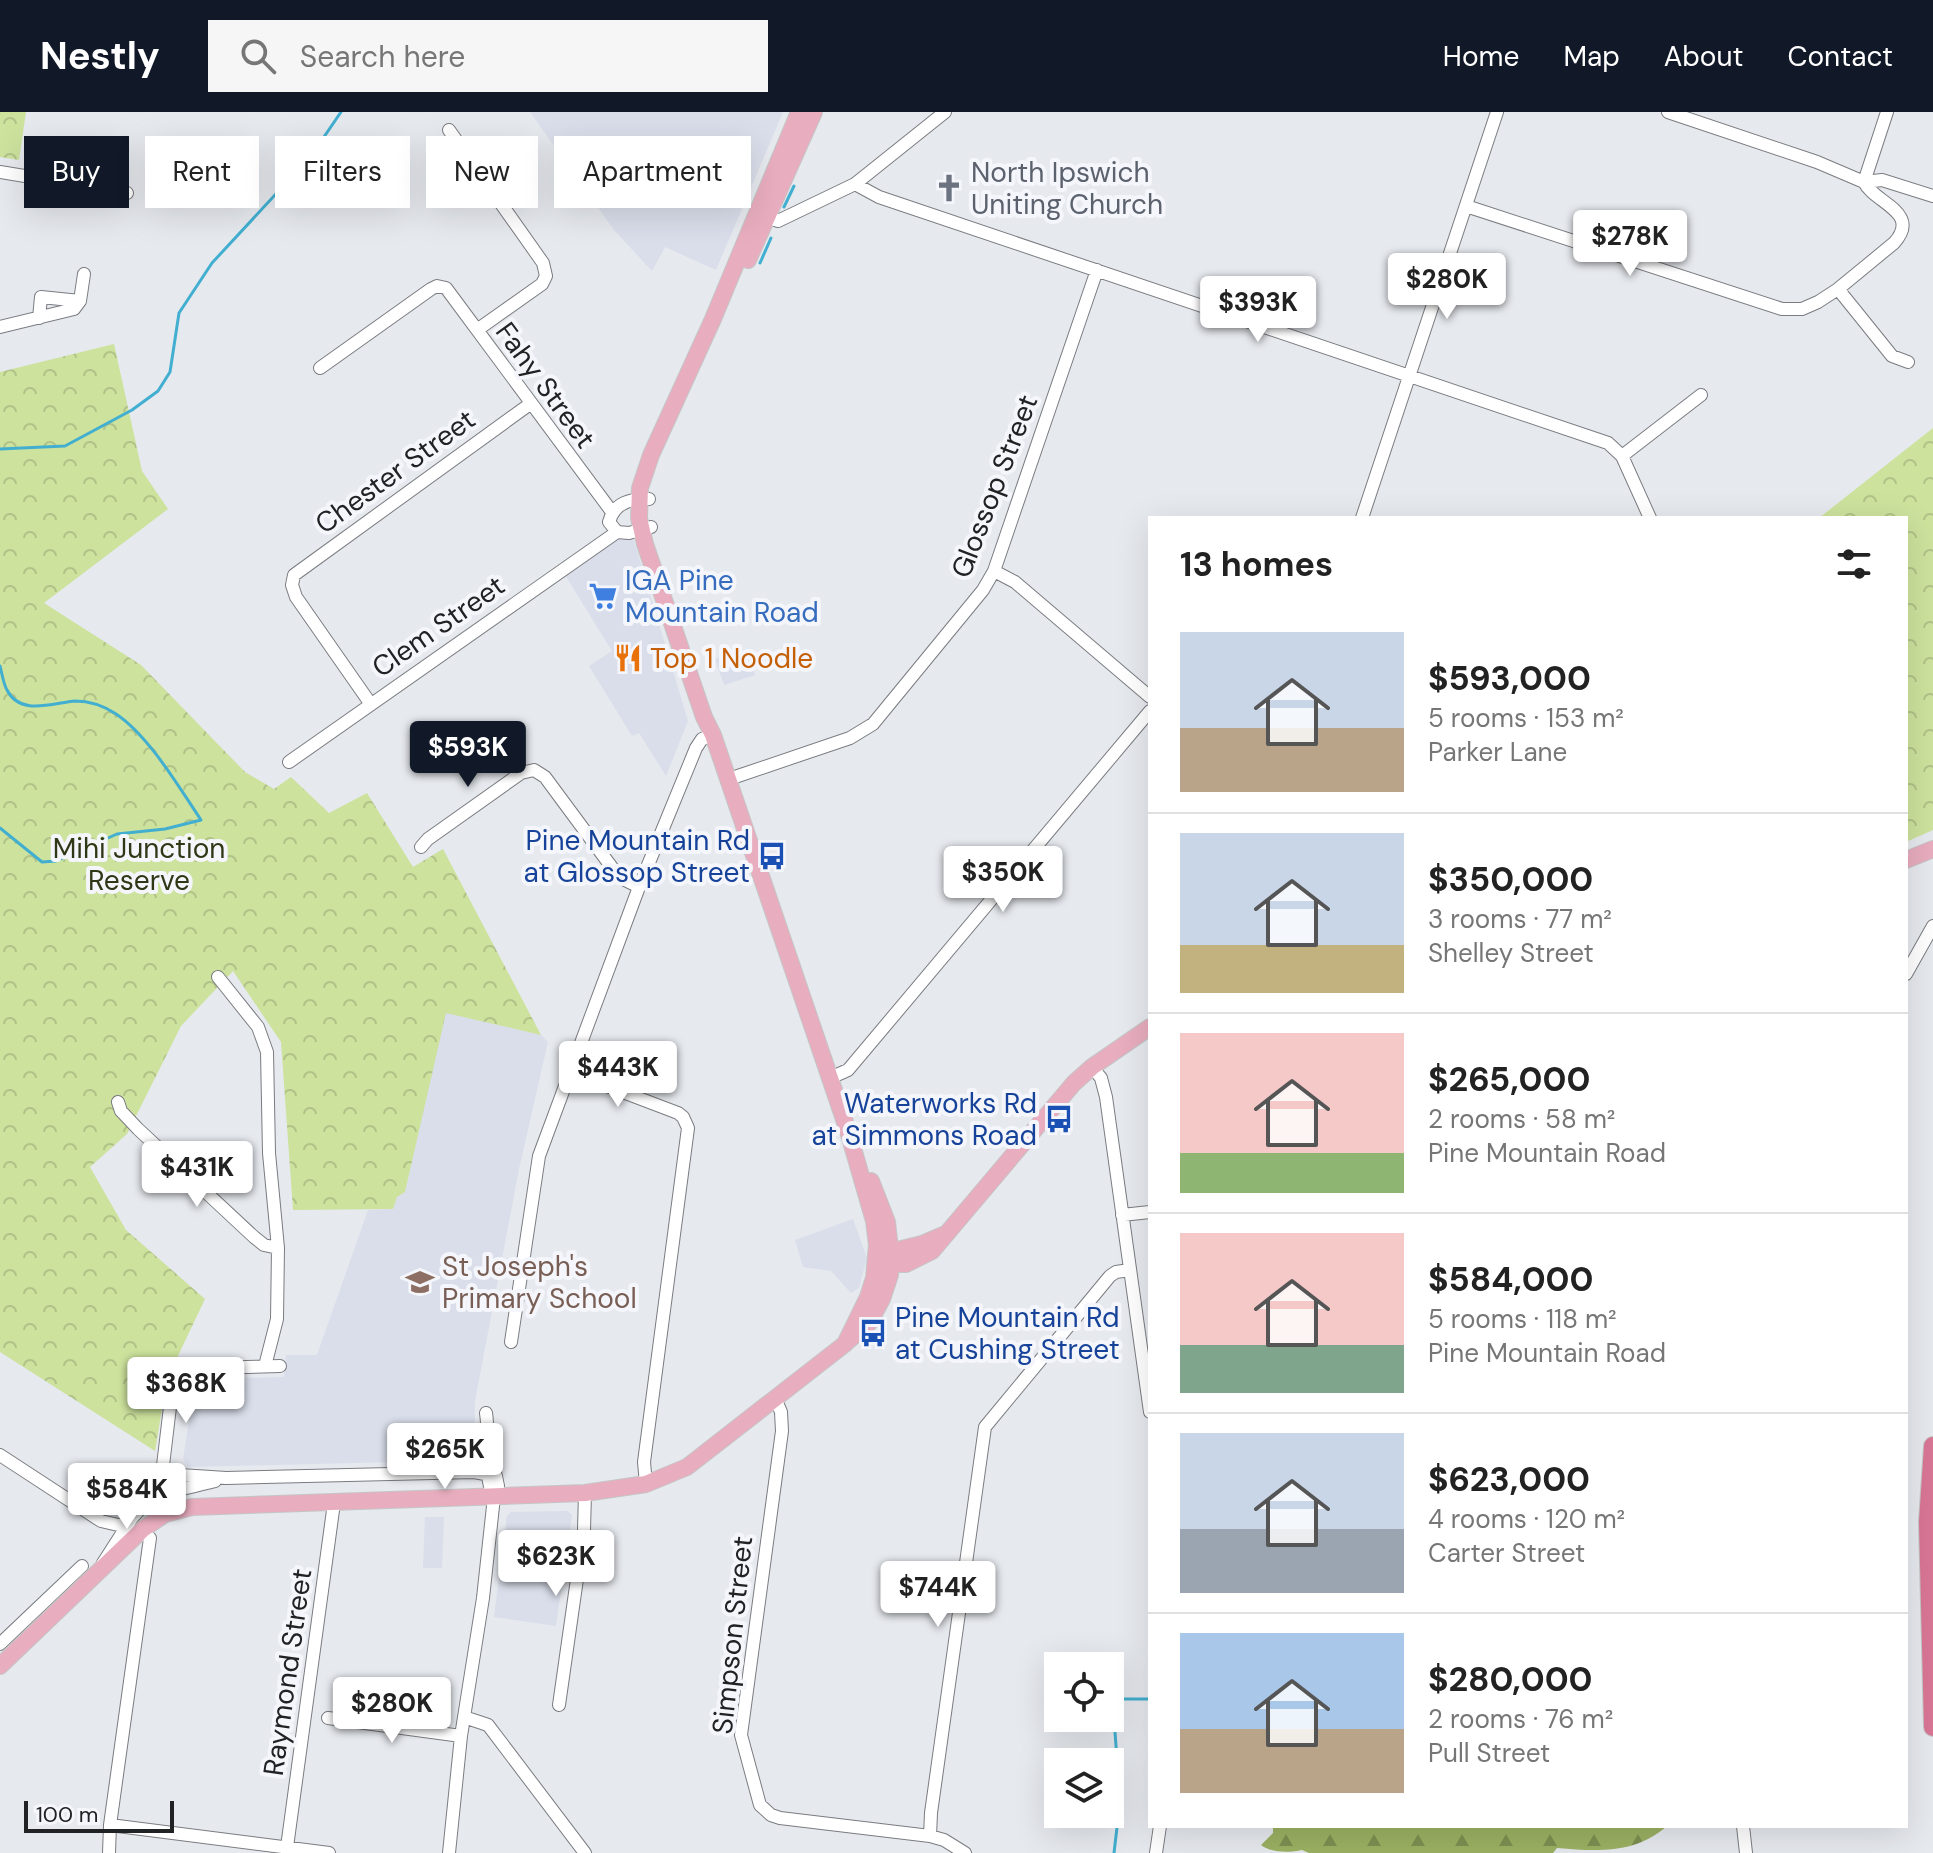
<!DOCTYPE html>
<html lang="en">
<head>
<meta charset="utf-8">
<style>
	:root { --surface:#fff; --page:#f6f6f6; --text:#222; --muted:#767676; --line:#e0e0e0; --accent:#111827 }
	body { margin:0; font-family:"DM Sans",sans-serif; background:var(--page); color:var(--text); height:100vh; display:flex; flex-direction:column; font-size:30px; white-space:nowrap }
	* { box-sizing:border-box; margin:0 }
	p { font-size:26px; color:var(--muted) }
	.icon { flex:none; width:44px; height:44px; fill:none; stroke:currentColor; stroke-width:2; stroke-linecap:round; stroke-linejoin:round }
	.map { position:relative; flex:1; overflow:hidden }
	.side { position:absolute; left:1148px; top:404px; width:760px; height:1312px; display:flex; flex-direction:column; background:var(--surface); border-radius:0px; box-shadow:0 8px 32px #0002 }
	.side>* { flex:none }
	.banner { position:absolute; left:24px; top:24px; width:760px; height:72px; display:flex; gap:16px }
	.fabs { position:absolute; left:1044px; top:1540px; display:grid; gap:16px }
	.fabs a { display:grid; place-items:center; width:80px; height:80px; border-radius:0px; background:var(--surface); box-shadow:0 8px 32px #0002; font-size:40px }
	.scale { position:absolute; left:24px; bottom:20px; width:150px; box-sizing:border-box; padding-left:8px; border:4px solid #212224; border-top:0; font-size:22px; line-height:28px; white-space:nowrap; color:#212224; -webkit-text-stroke:6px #f4f6fb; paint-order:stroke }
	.price { position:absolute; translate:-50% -68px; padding:0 18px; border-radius:8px; background:#fff; color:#222; font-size:26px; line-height:52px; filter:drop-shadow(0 2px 4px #0008) }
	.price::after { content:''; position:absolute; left:50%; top:48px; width:24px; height:18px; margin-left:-12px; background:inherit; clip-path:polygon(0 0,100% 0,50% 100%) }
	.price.current { background:var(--accent); color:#fff }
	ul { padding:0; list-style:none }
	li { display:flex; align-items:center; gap:24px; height:200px; padding:0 32px }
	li+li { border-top:2px solid var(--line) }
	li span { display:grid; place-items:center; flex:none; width:224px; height:160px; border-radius:0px; color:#555 }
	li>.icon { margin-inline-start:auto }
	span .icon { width:96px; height:96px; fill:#fffc; stroke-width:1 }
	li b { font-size:34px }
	h2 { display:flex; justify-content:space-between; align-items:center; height:96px; padding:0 32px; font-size:34px }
	.pill { padding:0 28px; border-radius:0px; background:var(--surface); box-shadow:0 8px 32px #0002; font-size:28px; line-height:72px }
	.pill.current { background:var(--accent); color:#fff }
	header { display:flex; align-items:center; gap:48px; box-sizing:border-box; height:112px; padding:0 40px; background:var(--accent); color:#fff }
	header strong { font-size:38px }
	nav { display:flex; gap:44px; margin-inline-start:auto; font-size:28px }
	.search { width:560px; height:72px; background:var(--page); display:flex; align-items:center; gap:20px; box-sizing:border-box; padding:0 28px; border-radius:0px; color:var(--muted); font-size:30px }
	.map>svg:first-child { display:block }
</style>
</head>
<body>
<header>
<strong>Nestly</strong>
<div class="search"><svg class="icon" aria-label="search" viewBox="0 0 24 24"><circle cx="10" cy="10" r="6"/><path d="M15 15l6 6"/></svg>Search here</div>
<nav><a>Home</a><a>Map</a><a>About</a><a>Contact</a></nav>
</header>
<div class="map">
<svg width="1933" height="1741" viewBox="0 0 1933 1741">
	<defs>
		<pattern id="forest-firs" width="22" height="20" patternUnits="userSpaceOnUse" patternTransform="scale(2)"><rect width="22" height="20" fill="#9bb162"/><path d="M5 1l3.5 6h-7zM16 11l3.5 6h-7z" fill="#7e9051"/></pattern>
		<pattern id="park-crowns" width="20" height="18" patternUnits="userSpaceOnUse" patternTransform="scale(2)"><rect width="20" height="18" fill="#cde29d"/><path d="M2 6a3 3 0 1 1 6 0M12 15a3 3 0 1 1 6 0" fill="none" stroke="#b0c287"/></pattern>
	</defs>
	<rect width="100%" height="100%" fill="#e6e9ee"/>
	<path fill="#d9deea" d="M530 0H783L716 158 665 135 652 159 614 118Z
		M625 422 633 425 688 609 666 664 639 621 632 624 589 554 612 539 565 463Z
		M746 537 755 563 724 573 715 547Z
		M445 900 541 923 548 930 519 1057 475 1289 474 1348 188 1355 183 1347 194 1278 210 1267 284 1265 286 1243H317L368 1098 393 1097 397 1084 405 1080Z
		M853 1107 867 1146 859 1176 851 1181 831 1159 803 1155 795 1128Z
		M567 1399 572 1403 556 1514 494 1505 507 1404 511 1400Z
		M425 1405H444L442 1456H423Z"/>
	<path fill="url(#forest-firs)" d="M1273 1714H1667C1636 1741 1601 1740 1557 1736L1553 1741H1309L1302 1738C1290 1741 1271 1741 1261 1733L1273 1721Z"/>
	<path fill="url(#park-crowns)" d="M0 0H26L19 48 0 45Z
		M114 232 142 359 168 397 44 491 141 553 245 660 274 677 291 665 329 701 367 681 413 755 443 737 541 923 446 901 405 1080 397 1085 393 1097 293 1098 281 930 233 859 181 914 127 1022 90 1055 126 1118 205 1187 167 1267 155 1339 0 1240V260Z
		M1933 316V718L1906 730V406H1819Z"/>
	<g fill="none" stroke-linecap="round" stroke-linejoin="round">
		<path stroke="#42afd0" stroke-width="3" d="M784 95 794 74
			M760 151 771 126
			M0 337 65 334 132 298 158 279 170 260 179 201 212 151 311 44 341 0
			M0 554C2 561 3 571 7 578 20 604 52 591 75 589 89 589 104 594 116 602 148 623 179 675 201 708L165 717 117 722 56 749 42 750 0 716
			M1114 1741 1120 1690 1115 1620 1118 1587H1150"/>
		<defs>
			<path id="minor" d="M1668 0 1817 50 1864 70 1882 68 1933 84
				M449 18 543 151 546 164 542 172 477 218
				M0 60 127 81
				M1864 70 1887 0
				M855 72 879 85 1608 331 1622 344 1650 406
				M1466 94 1782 197H1802L1818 190 1838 177 1894 131C1922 100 1874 91 1864 70
				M759 103 778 109 855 72 945 0
				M1838 177 1892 244 1908 250
				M39 206 41 185 80 189
				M0 215 74 197 80 189 84 162
				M320 256 431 177 437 174 446 176 612 400
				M1622 344 1701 283
				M649 387C631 386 614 391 609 410L617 420 629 421 651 415
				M1362 406 1497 0
				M994 459 1015 470 1150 585
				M370 591 296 485 292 473 294 463 530 292
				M289 650 617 420
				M729 667 850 626 873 612 983 478 994 459 1097 158
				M421 735 428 727 521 661 534 658 545 665 619 765 639 775
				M1906 862 1933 814
				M218 865 258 915 267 940 269 1041 278 1136 277 1207 265 1254
				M1092 955 1101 966 1106 985 1150 1300
				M570 960 678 1001 683 1005 688 1016 644 1350 646 1372
				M830 966 848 958 1150 599
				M118 990 121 999 138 1017 254 1125 264 1133 278 1136
				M1122 1103 1150 1100
				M511 1230 539 1044 639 775 696 636 702 627 713 623
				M775 1286 781 1300 782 1319 741 1623 760 1693 771 1703 780 1706 930 1724 944 1728 965 1741
				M486 1301C490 1324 483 1367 494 1385
				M0 1343 101 1409 118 1413 127 1412
				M215 1369C198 1372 172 1385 161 1370L170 1295 174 1280 183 1268 193 1261 212 1256 280 1254
				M103 1451 132 1406 161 1375 180 1363 226 1366 474 1360 496 1364 498 1374 494 1385 483 1486 461 1624 449 1741
				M0 1532 82 1454
				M559 1593 584 1418 585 1381
				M464 1605 488 1613 585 1741
				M328 1606 461 1624
				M110 1713 329 1741
				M1743 1714 1746 1741
				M930 1724 931 1701 985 1315 1110 1164 1116 1160 1130 1158
				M287 1735 334 1391
				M109 1741 110 1713 150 1426
				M1156 1741 1160 1714"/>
			<path id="major" d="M799 0 713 207 651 343 640 376 639 406 645 432 704 605 713 623 848 1019 874 1109 877 1133 874 1166 868 1185 845 1232
				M748 148 814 0
				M1906 748 1933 737
				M881 1142 922 1132 943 1123
				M883 1152H906L932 1139 1074 971 1092 955 1150 915
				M0 1554 143 1417 165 1402 192 1395 585 1381 646 1372 687 1355 841 1235 869 1211 882 1187 890 1163 891 1145 887 1110 871 1069"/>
			<path id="highway" d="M1933 1334 1928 1410 1933 1615"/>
		</defs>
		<use href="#minor" stroke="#7a7c81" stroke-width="14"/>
		<use href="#major" stroke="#c5c6c6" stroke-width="18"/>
		<use href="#highway" stroke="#c5c6c6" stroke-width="20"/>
		<use href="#minor" stroke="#fff" stroke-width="12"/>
		<use href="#major" stroke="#e8adbf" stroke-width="16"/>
		<use href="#highway" stroke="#d97695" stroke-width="18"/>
	</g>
	<defs>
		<symbol id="church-bare" viewBox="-9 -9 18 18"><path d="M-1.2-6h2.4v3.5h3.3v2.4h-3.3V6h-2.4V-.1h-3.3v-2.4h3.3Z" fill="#6b7280" stroke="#f4f6fb" stroke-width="2.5" paint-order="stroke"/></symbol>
		<symbol id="supermarket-bare" viewBox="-9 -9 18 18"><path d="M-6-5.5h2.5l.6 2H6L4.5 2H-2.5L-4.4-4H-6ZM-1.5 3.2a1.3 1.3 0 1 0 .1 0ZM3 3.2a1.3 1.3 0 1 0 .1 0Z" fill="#3f7fe0" stroke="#f4f6fb" stroke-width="2.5" paint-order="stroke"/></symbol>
		<symbol id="restaurant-bare" viewBox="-9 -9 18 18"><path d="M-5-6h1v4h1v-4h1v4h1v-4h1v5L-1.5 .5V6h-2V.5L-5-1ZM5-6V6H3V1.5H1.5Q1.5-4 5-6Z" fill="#e8710a" stroke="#f4f6fb" stroke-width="2.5" paint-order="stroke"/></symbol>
		<symbol id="bus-bare" viewBox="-9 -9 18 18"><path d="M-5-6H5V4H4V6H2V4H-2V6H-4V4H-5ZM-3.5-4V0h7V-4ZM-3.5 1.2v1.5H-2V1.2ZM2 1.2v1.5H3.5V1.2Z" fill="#1a4fb4" stroke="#f4f6fb" stroke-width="2.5" paint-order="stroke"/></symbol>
		<symbol id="school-bare" viewBox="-9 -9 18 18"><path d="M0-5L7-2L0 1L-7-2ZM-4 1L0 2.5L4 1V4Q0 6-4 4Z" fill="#8d6e63" stroke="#f4f6fb" stroke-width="2.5" paint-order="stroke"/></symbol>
	</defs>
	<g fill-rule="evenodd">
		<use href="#church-bare" x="929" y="56" width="40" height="40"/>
		<use href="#supermarket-bare" x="583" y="464" width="40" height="40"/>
		<use href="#restaurant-bare" x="608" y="526" width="40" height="40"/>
		<use href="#bus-bare" x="752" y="724" width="40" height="40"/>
		<use href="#bus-bare" x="1039" y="987" width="40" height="40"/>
		<use href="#school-bare" x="400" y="1150" width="40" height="40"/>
		<use href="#bus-bare" x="853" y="1201" width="40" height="40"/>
	</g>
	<g text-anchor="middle" stroke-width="8" stroke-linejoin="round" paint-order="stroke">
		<g font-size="28" fill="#5b616d" stroke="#f4f6fb" text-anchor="start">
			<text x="971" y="70">North Ipswich<tspan x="971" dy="32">Uniting Church</tspan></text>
		</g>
		<g font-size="28" fill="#212224" stroke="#f4f6fb">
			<text transform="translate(546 273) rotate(54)" y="10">Fahy Street</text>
			<text transform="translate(395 359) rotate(-36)" y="10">Chester Street</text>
			<text transform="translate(994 374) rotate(-69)" y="10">Glossop Street</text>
			<text transform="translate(438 514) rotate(-35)" y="10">Clem Street</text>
			<text transform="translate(732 1523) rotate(-84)" y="10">Simpson Street</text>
			<text transform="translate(287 1560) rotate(-82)" y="10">Raymond Street</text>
		</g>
		<g font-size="28" fill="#366cbe" stroke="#f4f6fb" text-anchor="start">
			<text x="625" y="478">IGA Pine<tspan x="625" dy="32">Mountain Road</tspan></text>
		</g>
		<g font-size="28" fill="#c56008" stroke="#f4f6fb" text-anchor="start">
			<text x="650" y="556">Top 1 Noodle</text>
		</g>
		<g font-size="28" fill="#164399" stroke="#f4f6fb" text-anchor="end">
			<text x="750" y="738">Pine Mountain Rd<tspan x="750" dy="32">at Glossop Street</tspan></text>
			<text x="1037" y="1001">Waterworks Rd<tspan x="1037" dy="32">at Simmons Road</tspan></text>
			<text x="895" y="1215" text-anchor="start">Pine Mountain Rd<tspan x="895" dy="32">at Cushing Street</tspan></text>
		</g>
		<g font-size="28" fill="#2f3816" stroke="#f4f6fb">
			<text x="139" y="746">Mihi Junction<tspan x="139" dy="32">Reserve</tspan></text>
		</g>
		<g font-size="28" fill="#785e54" stroke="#f4f6fb" text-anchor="start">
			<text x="442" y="1164">St Joseph's<tspan x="442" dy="32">Primary School</tspan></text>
		</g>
	</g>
</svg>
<div class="fabs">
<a><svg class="icon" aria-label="locate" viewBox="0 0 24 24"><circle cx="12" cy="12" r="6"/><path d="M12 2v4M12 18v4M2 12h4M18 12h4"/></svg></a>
<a><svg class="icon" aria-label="layers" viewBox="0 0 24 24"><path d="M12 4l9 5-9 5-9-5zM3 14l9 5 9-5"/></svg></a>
</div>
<div class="scale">100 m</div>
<b class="price" style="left:1630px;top:166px">$278K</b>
<b class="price" style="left:1447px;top:209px">$280K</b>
<b class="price" style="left:1258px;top:232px">$393K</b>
<b class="price current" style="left:468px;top:677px">$593K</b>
<b class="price" style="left:1003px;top:802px">$350K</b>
<b class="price" style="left:618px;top:997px">$443K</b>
<b class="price" style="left:197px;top:1097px">$431K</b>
<b class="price" style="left:186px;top:1313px">$368K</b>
<b class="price" style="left:445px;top:1379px">$265K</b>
<b class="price" style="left:127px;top:1419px">$584K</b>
<b class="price" style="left:556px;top:1486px">$623K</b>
<b class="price" style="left:938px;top:1517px">$744K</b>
<b class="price" style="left:392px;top:1633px">$280K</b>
<div class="banner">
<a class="pill current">Buy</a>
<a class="pill">Rent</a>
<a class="pill">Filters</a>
<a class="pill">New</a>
<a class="pill">Apartment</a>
</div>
<section class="side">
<h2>13 homes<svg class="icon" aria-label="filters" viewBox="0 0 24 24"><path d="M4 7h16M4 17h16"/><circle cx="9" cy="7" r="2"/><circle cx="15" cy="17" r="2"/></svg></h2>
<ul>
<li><span style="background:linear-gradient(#c9d6e8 60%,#b9a48a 0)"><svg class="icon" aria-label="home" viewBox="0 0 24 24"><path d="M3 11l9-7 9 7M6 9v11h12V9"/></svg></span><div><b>$593,000</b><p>5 rooms · 153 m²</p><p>Parker Lane</p></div></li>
<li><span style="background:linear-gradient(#c9d6e8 70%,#c2b280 0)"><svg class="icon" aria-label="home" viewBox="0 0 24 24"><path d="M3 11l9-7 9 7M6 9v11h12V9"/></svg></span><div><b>$350,000</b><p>3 rooms · 77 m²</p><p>Shelley Street</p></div></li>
<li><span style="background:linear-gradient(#f6c9c9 75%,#8fb573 0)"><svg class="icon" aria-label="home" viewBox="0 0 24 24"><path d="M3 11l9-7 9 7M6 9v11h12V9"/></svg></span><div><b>$265,000</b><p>2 rooms · 58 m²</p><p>Pine Mountain Road</p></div></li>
<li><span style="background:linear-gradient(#f6c9c9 70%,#7fa58c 0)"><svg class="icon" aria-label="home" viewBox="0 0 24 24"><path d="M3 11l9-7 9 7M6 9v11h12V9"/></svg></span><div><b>$584,000</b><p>5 rooms · 118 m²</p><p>Pine Mountain Road</p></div></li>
<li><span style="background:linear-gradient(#c9d6e8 60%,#9aa5b1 0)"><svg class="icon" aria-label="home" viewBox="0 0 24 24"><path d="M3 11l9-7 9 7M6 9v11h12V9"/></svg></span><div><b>$623,000</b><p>4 rooms · 120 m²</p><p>Carter Street</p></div></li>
<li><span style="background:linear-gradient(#a9c7e8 60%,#b9a48a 0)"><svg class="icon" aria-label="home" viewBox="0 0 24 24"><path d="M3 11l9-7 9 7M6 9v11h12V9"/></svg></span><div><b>$280,000</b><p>2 rooms · 76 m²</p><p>Pull Street</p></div></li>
</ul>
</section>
</div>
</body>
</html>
